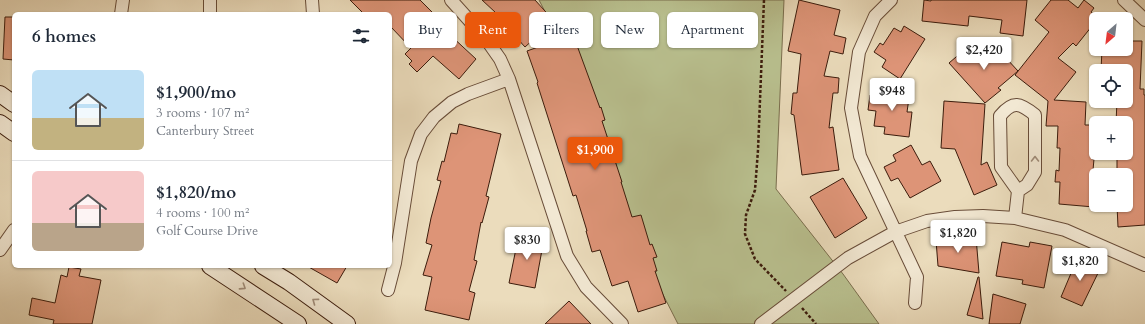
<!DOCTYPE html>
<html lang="en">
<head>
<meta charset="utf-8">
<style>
	:root { --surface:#fff; --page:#f6f6f7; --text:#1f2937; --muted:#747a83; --line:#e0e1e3; --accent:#ea580c }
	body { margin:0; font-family:Cardo,serif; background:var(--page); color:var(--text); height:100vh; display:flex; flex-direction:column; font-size:15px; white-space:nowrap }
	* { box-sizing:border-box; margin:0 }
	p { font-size:13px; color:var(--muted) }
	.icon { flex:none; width:22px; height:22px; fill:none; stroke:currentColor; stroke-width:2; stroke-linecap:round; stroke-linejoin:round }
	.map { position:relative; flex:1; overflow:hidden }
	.drawer { position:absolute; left:12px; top:12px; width:380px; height:256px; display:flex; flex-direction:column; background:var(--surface); border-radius:6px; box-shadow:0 1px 3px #0004 }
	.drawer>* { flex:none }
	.hud { position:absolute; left:404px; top:12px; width:380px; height:36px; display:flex; gap:8px }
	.needle { width:26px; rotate:208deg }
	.buttons { position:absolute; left:1089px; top:12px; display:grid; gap:8px }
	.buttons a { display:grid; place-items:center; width:44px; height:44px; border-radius:6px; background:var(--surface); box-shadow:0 1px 3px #0004; font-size:20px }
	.price { position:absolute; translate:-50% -34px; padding:0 9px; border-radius:4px; background:#fff; color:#222; font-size:13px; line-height:26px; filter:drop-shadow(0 1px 2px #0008) }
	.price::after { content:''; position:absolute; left:50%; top:24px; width:12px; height:9px; margin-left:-6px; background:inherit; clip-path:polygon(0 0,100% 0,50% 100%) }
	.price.on { background:var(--accent); color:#fff }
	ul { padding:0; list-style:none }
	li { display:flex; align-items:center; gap:12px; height:100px; padding:0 20px }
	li+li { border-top:1px solid var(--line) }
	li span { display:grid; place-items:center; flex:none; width:112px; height:80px; border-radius:6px; color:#555 }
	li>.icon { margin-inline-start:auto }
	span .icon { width:48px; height:48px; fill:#fffc; stroke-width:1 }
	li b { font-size:17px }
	h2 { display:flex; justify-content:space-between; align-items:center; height:48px; padding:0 20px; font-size:17px }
	.pill { padding:0 14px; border-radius:6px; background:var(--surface); box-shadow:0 1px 3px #0004; font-size:14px; line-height:36px }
	.pill.on { background:var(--accent); color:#fff }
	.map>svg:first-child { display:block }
</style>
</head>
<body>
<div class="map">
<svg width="1145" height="324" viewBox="0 0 1145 324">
	<rect width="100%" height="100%" fill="#ebdcbc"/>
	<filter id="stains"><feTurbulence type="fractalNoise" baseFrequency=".005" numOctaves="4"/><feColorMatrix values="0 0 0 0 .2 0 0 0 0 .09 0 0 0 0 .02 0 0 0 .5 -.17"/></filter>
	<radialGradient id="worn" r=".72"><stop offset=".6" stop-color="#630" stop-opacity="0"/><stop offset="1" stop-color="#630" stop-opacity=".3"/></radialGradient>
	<path fill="#b9c08f" stroke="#7a6e4e" d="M539 0H784L776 189 843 274 879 324H678L651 271 565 133 557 35Z"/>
	<path fill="#dd9477" stroke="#3c1c0c" d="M350 0H420L451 31 449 34 476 59 459 79 433 56 417 72 409 64 412 61 405 54 411 48 390 26V14H364Z
		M482 0H535L554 21 525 47 507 27 509 25Z
		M799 0 840 10 834 35 846 38 843 54 830 51 824 76 839 78 838 93H833L829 128 833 127 839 170 802 175 794 115 791 114 793 93H797L801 54 788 51Z
		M924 0 931 1V0H1027L1023 36 1000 33 1002 20 969 16 968 26 922 21Z
		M1051 0H1068L1078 8 1084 0 1094 8 1091 12 1099 18 1096 19V21L1076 46 1073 43 1058 58 1076 72 1054 100 1086 102 1085 125H1094L1092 159H1094L1092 181 1096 182 1094 207 1059 204 1060 182H1055L1056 170 1059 171 1060 148H1057L1058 126H1046L1048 101 1015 75 1049 32 1035 20Z
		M5 17H14V60L3 59Z
		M904 26 925 39 900 79 882 67 886 60 874 52 880 43 883 45 894 28 901 32Z
		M563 38 565 44 575 40 600 108 601 107 605 120 602 121 622 182H621L632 217 641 215 650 245 652 244 657 257 653 258 657 271H655L666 303 638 312 628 281 612 286 600 250 592 252 586 231H587L576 195 573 196 537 83 538 82 527 51Z
		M1126 41H1142L1140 89H1144V95H1145V225L1118 227 1117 205H1126V175H1117V153H1126V123H1116L1117 101H1126V71H1101L1102 49H1126Z
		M970 45 980 57 994 45 1018 71 998 88 1001 90 985 103 949 63Z
		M884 88 910 91 907 112H912L909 137 884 134 885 127 874 126 876 111 868 110 870 95 883 97Z
		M944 101 985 104 981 165 987 162 997 185 974 195 955 149 941 148Z
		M459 124 501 134 486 196 489 197 482 223 481 222 474 260 477 261 469 291 475 293 469 320 425 310 432 277 423 275 432 245 426 243 431 218 441 181 437 180 442 161 444 162 451 133 457 134Z
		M911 145 922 165 930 161 941 181 910 198 898 178 891 181 884 167 896 161 893 155Z
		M843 178 867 218 835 238 810 197Z
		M519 234 544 239 535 288 509 283Z
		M976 237 979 273 938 266 936 240Z
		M1002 242 1029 247 1030 242 1052 246 1044 288 1022 284 1023 280 996 276Z
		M1077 259 1100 269 1082 306 1061 297Z
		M307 266H347L337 283Z
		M69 267 81 269 79 276 101 280 92 324H53L54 320 29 315 32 298 55 303 61 275 67 277Z
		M978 277H979L983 319 967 315Z
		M993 294 1026 304 1020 324H989Z
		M569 301 591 324H545Z"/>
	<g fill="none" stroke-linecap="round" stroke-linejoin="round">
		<defs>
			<path id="street" d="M312 0 313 14
				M451 0 486 39 500 59 509 79 567 256 586 287 622 324
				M891 0 875 16 859 52 851 108 860 156 917 277 915 303
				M1124 0 1145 20
				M121 14 123 0
				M210 14V0
				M1015 218 1018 191 1001 167 1000 116C1013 100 1020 103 1035 115V172L1027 185 1018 191
				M0 250 14 230
				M388 290 395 263 411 161 421 134 434 117 452 102 468 94 509 79
				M761 324 848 258 895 232 927 221 955 217 983 216 1015 218 1065 230 1145 265"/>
			<path id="secondary" d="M0 94 14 104
				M0 123 14 133
				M210 266 298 324
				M263 266 289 282 347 324"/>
		</defs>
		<use href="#street" stroke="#684c38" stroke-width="14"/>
		<use href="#secondary" stroke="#3c1c0c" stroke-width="18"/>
		<path stroke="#3c1c0c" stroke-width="2.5" stroke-dasharray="3 2" stroke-linecap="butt" d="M764 0 758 150 755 190 746 215 745 234 755 259 786 291
			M802 308 816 324"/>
		<use href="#street" stroke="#f2e8d3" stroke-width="12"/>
		<use href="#secondary" stroke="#f2e8d3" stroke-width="16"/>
	</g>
	<defs><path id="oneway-chevron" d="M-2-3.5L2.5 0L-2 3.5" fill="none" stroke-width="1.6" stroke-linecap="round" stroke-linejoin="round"/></defs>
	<g stroke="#a08c79">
		<use href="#oneway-chevron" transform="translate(1035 159) rotate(-90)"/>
		<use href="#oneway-chevron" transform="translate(243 287) rotate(33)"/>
		<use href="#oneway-chevron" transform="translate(315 301) rotate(-144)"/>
	</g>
	<rect width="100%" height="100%" filter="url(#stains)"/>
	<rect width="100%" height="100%" fill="url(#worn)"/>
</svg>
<div class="buttons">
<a><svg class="needle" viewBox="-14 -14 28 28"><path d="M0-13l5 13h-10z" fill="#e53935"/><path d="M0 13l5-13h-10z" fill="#747a83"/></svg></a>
<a><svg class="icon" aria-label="locate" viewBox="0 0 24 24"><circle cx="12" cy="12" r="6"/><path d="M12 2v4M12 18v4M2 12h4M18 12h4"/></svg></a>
<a>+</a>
<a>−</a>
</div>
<b class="price" style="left:984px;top:71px">$2,420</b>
<b class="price" style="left:892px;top:112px">$948</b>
<b class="price on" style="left:595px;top:171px">$1,900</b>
<b class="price" style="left:958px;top:254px">$1,820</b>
<b class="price" style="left:527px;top:261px">$830</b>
<b class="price" style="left:1080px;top:282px">$1,820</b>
<div class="hud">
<a class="pill">Buy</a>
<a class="pill on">Rent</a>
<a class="pill">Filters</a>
<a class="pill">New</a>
<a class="pill">Apartment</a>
</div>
<section class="drawer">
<h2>6 homes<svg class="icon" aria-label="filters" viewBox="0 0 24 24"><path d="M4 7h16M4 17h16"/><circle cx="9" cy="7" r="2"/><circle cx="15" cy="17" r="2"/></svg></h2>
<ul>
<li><span style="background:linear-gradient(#bfe0f5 60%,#c2b280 0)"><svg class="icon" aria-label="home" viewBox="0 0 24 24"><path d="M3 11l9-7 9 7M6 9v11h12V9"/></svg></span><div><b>$1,900/mo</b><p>3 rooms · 107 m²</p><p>Canterbury Street</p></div></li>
<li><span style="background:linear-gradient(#f6c9c9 65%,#b9a48a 0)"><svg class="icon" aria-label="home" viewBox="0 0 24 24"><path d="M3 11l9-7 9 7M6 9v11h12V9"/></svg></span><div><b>$1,820/mo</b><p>4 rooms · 100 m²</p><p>Golf Course Drive</p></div></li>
</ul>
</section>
</div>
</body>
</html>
